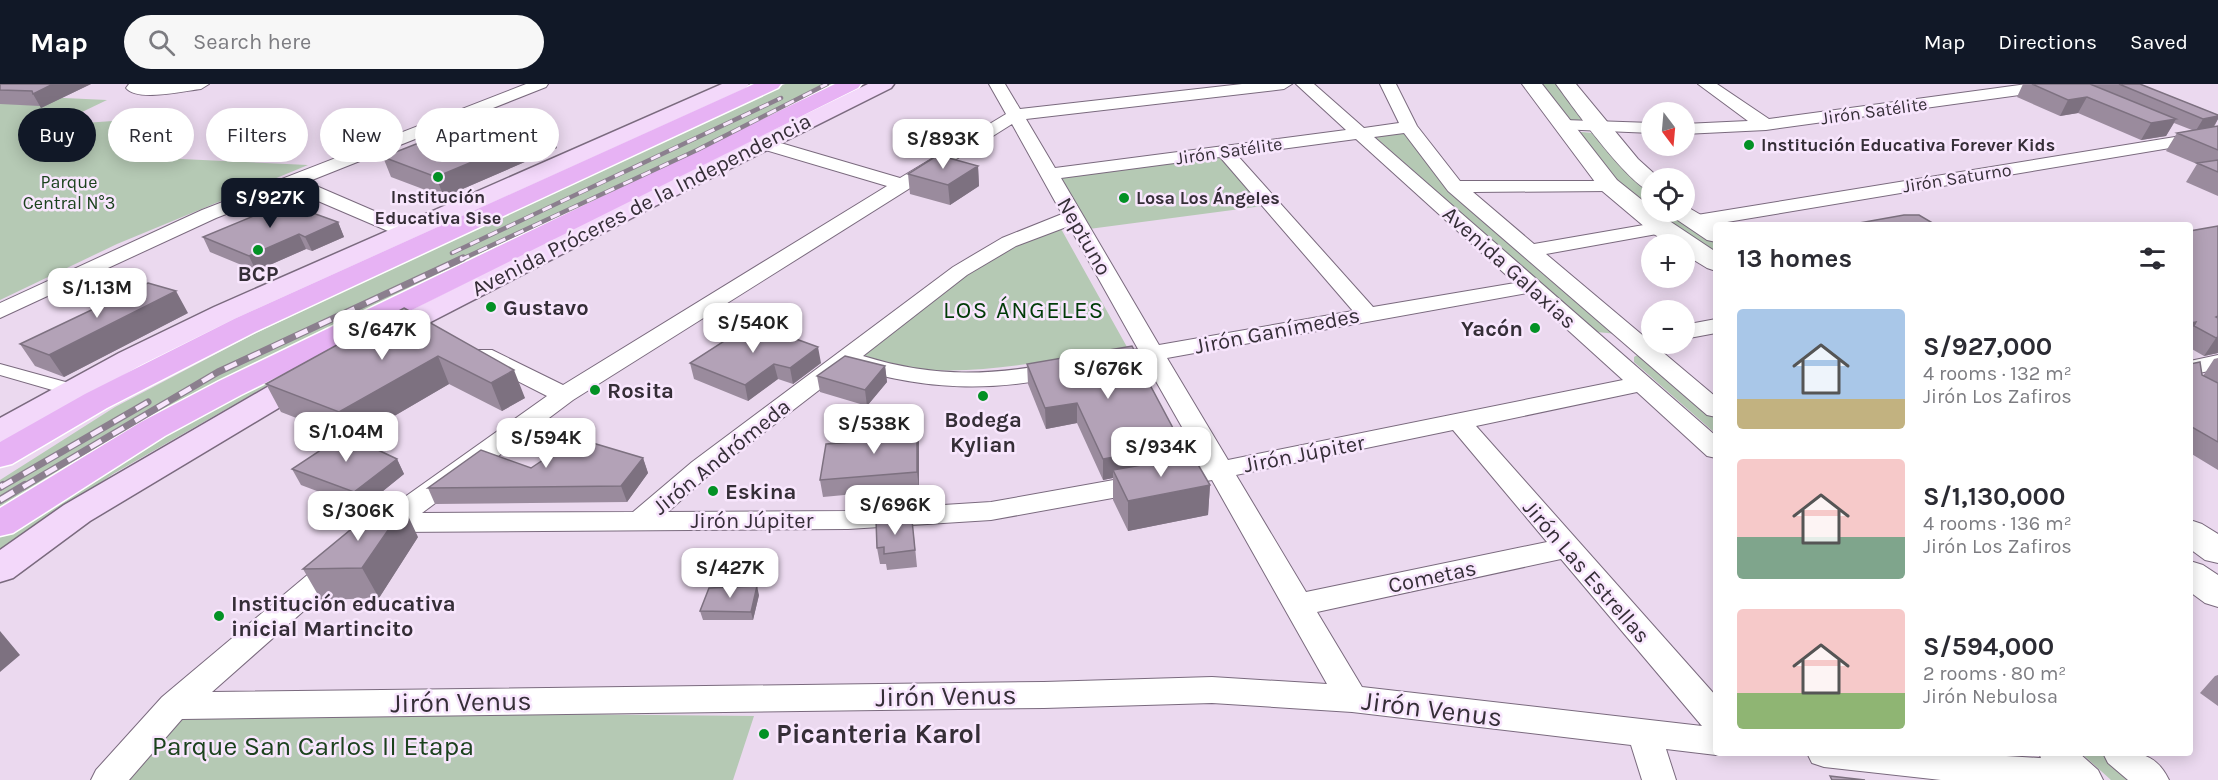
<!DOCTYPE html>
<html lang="en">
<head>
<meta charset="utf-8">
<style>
	:root { --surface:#fff; --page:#f7f7f7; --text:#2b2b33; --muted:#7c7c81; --accent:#111827 }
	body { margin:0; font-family:Karla,sans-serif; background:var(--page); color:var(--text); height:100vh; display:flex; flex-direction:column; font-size:22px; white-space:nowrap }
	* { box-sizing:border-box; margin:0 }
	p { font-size:20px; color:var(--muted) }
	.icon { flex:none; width:33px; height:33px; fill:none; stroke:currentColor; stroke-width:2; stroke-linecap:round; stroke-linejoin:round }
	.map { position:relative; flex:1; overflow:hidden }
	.details { position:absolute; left:1713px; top:138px; width:480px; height:534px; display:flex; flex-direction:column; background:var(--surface); border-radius:6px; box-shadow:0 3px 15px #0003 }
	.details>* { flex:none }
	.top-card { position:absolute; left:18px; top:24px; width:570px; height:54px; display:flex; gap:12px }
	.needle { width:39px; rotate:164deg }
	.buttons { position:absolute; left:1641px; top:18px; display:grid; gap:12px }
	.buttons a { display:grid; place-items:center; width:54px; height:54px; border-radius:50%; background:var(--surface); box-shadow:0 3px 15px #0003; font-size:30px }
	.price { position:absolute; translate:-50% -51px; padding:0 14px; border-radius:12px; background:#fff; color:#222; font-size:20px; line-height:39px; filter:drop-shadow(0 2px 3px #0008) }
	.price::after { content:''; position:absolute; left:50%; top:36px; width:18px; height:14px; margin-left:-9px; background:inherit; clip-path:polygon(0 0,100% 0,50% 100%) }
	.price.current { background:var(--accent); color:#fff }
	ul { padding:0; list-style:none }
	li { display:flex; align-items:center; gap:18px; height:150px; padding:0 24px }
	li span { display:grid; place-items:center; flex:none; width:168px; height:120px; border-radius:6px; color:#555 }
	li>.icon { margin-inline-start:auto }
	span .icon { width:72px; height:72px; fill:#fffc; stroke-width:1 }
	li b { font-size:26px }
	h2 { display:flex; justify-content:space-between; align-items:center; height:72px; padding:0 24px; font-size:26px }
	.tag { padding:0 21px; border-radius:27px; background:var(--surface); box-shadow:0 3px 15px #0003; font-size:21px; line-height:54px }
	.tag.current { background:var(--accent); color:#fff }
	header { display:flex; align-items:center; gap:36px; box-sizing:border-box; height:84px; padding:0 30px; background:var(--accent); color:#fff }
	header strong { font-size:28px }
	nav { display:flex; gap:33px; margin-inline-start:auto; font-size:21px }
	.search { width:420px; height:54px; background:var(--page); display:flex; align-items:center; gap:15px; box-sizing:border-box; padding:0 21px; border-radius:33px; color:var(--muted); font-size:22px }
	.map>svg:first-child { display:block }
</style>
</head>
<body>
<header>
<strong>Map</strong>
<div class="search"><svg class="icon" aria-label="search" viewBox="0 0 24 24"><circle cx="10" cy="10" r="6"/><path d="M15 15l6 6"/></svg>Search here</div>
<nav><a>Map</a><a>Directions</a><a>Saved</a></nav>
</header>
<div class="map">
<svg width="2218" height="696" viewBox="0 0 2218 696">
	<rect width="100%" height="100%" fill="#ebd9ef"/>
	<path fill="#b5c9b4" d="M785 0H839L0 430V396L115 323 254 250 622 74Z
		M1538 0H1559L1588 37H1567Z
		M0 11 107 16 55 41 113 37 138 73 308 81 117 160 0 216Z
		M1401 46 1420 62 1431 84 1443 99 1617 250 1597 248 1375 53Z
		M1581 48 1593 49 1651 109 1652 128H1674L1716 157V174L1622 107 1577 51Z
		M1221 71 1263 122 1089 145 1053 92Z
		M1060 143 1127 263C1054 275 981 293 907 284 891 282 877 282 863 274V269L965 190 999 170Z
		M1639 270 1716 332V350L1634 278V273Z
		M265 291 275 297 113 390 0 469V451Z
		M188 626 754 632 733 696H128Z
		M2081 669H2113L2144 696H2111Z"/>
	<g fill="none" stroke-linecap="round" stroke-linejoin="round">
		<defs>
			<path id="pedestrian" d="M0 280 80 302 82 306 73 312 0 291Z"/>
			<path id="minor" d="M129 0H209L201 5C183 7 137 18 126 4Z
				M526 0H548L546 3 307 98 416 145 419 149 416 153H402L290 105 216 134 0 234V219L202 126Z
				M989 0H1005L1020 25 1242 0H1292L1284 5 1026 35 1055 84 1346 46 1296 0H1314L1364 44 1399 39 1380 0H1396L1417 42 1460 97H1616L1618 101 1616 105 1609 107 1473 108 1534 160 1661 138 1668 140 1671 144 1668 148 1546 170 1716 313V333L1707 331 1448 107 1404 49 1374 53 1716 352V374L1707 372 1637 308 1476 342 1716 612V669H1722L1716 671 1666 665 1676 696H1642L1631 661 1352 628 1212 619 1044 624 182 635 129 696H91L96 686 162 613 330 472 340 469 350 472 355 479 350 486 212 608 1044 598 1212 593 1327 600 1212 396 991 436 848 445 396 448 379 457 369 454 365 447 378 432 547 312 476 276 472 271 476 266H492L563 301 887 102 755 63 752 59 755 55H767L900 94 1006 30ZM1012 40 1062 130 1002 154 953 183 692 378 633 428 422 429 573 316ZM1356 55 1515 199 1373 223 1237 71ZM1220 73 1353 227 1159 261 1061 94ZM1069 142 1138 265 1129 267 1125 272 1129 277 1145 278 1203 380 991 418 848 427 668 428 710 390 849 283C924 306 994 309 1070 290L1074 285 1070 280 1062 278C990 292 933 294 863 272L967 191 1016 162ZM1527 209 1623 296 1228 376 1167 274ZM1453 346 1547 458 1306 508 1236 391ZM1561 475 1702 642 1362 603 1317 528Z
				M1698 0H1717L1769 35 2027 0H2070L2062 5 1766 46 1684 50V40L1748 37Z
				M1564 36 1652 39V49L1558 45 1555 41 1558 37Z
				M2218 46V56L1697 143 1690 141 1687 137 1690 133 1697 131Z
				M1716 235V249L1684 255V241Z
				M2218 271V285L2190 291V277Z
				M1807 669H1959L2039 674H2041L2039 669H2079L2098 686 2103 696H1941L1824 683 1812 679Z
				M2103 669C2133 669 2154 665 2169 696H2128L2108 679Z"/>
			<path id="tertiary" d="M1522 0H1542L1617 96 1652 124V128H1656L1716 168V187L1707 184 1684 170V160H1670L1652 149 1601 106Z
				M1556 0H1576L1638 75 1659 94H1652V108C1629 102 1572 22 1556 0Z
				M1684 121 1718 141 1716 158 1707 156 1673 133 1670 128H1684Z
				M2190 436 2202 440 2218 450V479L2205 476 2190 465Z
				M2190 477 2203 481 2218 491V523L2205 519 2190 508Z"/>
			<path id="secondary" d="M722 0H749L746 4 234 235 141 281 12 355 0 358V334L119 269 214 223Z
				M868 0H894L891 4 653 123 390 259 380 262 370 259 365 253 370 247 635 113Z
				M311 282 322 284 326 291 322 298 90 437 13 494 0 498V466L64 421 300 284Z"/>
			<path id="primary" d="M754 0H781L778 4 255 248 107 324 12 380 0 383V358L85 310 234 235Z
				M835 0H861L858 4 241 311 165 352 13 449 0 452V424L141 338 219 297Z"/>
		</defs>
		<use href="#pedestrian" stroke="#7a6a7e" stroke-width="2"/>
		<use href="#minor" stroke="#7a6a7e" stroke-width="2"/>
		<use href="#tertiary" stroke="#7a6a7e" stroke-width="2"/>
		<use href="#secondary" stroke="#7a6a7e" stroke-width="3"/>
		<use href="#primary" stroke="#fff" stroke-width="3"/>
		<use href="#pedestrian" fill="#fff" fill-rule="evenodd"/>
		<use href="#minor" fill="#fff" fill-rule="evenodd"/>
		<use href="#tertiary" fill="#fff" fill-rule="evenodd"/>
		<use href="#secondary" fill="#f3d8fa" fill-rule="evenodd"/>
		<use href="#primary" fill="#e7b2f4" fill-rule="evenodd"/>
		<defs>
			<path id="rail-far2" d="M452 169 781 14
				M460 176 697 66 827 0"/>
			<path id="rail-far1" d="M1 403 148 318
				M23 403 218 288 463 174"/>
			<path id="rail" d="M0 403 3 401
				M0 416 25 401"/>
		</defs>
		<use href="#rail-far2" stroke="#8b7f8e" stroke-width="4.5"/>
		<use href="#rail-far1" stroke="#8b7f8e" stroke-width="7"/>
		<use href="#rail" stroke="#8b7f8e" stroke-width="8"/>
		<use href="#rail-far2" stroke="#f8e6fd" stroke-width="3" stroke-dasharray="10" stroke-linecap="butt"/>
		<use href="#rail-far1" stroke="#f8e6fd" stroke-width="4.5" stroke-dasharray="13" stroke-linecap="butt"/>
		<use href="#rail" stroke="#f8e6fd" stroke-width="5" stroke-dasharray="16" stroke-linecap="butt"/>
	</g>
	<path fill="#9a8b9d" d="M0 0H91L41 24 40 22 0 20Z
		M2023 0H2140L2218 31V35L2214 43 2218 42V112L2186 98 2197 80 2166 67 2177 49 2192 46 2174 39 2166 52 2141 56 2078 29 2060 32 2017 13Z
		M557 64 444 113 391 93 383 73Z
		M978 82 979 102 950 121 910 110 908 90Z
		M338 138 344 153 312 167 306 165 256 187 210 168 203 153Z
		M2218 142V269L2204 272 2190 264V147Z
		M404 224 525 314 502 327 449 300 355 355 397 375 404 390 362 424 301 401 292 385 318 368 340 351 281 328 266 300Z
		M188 229 64 293 35 282 20 260Z
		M2218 274V386L2190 369V280L2203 292 2214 275Z
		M690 279H821L793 300 778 295 748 317 694 295Z
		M1027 280 1144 284V291L1182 361 1181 375 1210 401 1208 431 1128 447 1113 416V394L1103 396 1077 339 1046 345 1028 300Z
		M885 282 887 298 867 322 820 308 817 292Z
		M917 338 919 354V404L823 413 820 396 882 356Z
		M643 374 648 389 627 418 435 420 428 404 531 384Z
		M899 437 914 453 917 483 887 486 886 480H880L877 464Z
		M418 453 379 514 321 516 303 485Z
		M759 511 753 536H703L700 527Z
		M2218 591V622L2200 609 2215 592Z"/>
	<path fill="#7d7180" d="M53 0H91L41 24 33 10Z
		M2087 13 2078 29 2060 32 2068 16Z
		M2218 32V35L2212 45 2195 48 2203 35Z
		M2176 35 2166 52 2141 56 2151 39Z
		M551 45 557 64 444 113 436 93Z
		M978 82 979 102 950 121 948 101Z
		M338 138 344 153 312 167 305 153Z
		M299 150 306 165 256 187 249 172Z
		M176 207 188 229 64 293 49 271Z
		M2196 238 2190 248V239Z
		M2218 253V269L2204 272 2216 254Z
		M818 263 821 279 793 300 790 284Z
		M438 272 449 300 353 356 339 328Z
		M774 280 778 295 748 317 745 301Z
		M885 282 887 298 867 322 865 306Z
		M514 286 525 314 502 327 491 299Z
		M1077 319V339L1046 345 1045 324Z
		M917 338 919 354V404L917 388Z
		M1182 361 1181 382 1113 386V394L1103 396V375Z
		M643 374 648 389 627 418 621 402Z
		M397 375 404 390 362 424 354 408Z
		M1210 401 1208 431 1128 447V417Z
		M404 423 418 453 379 514 362 484Z
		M757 502 759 511 753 536 751 528Z
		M0 547 20 571 0 588Z"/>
	<path fill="#b3a2b7" stroke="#7d7180" stroke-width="1.5" d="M0 0H53L33 10 32 7 0 6Z
		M2032 0H2090L2176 35 2151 39 2087 13 2068 16Z
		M2119 0H2140L2218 31V32L2203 35Z
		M500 27 551 45 436 93 383 73Z
		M2218 42V66L2177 49Z
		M938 71 978 82 948 101 908 90Z
		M2218 76V88L2197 79Z
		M285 119 338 138 305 153 299 150 249 172 203 153Z
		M1904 131H1919L1936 141H1848Z
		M2218 142V232L2216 233 2218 234V253L2216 254 2194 242 2196 238 2190 239V147Z
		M148 199 176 207 49 271 20 260Z
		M404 224 514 286 491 299 438 272 339 328 266 300Z
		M752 239 818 263 790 284 774 280 745 301 690 279Z
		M1132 262 1144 284H1141L1182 361 1103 375 1077 319 1045 324 1027 280Z
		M845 272 885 282 865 306 817 292Z
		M2200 278 2202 291 2218 299V358L2190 342V280Z
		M917 338V388L820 396 826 360 882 356 883 340Z
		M342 349 397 375 354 408 292 385 318 368Z
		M576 354 643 374 621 402 428 404 481 366 531 384Z
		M1193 372 1210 401 1128 417 1113 386Z
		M378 423H404L362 484 303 485Z
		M899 434V437L912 436 915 466 884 470V463L877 464 876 436Z
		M757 502 751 528 700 527 709 504Z
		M1830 692 1865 696H1832Z"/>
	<g fill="#039125" stroke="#f8e6fd" stroke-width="2">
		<circle cx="1749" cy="61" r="6"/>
		<circle cx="438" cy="93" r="6"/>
		<circle cx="1124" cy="114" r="6"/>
		<circle cx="258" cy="166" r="6"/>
		<circle cx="491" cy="223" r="6"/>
		<circle cx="1535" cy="244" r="6"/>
		<circle cx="595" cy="306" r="6"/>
		<circle cx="983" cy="312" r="6"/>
		<circle cx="713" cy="407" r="6"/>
		<circle cx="219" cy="532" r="6"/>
		<circle cx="764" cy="650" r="6"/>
	</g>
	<g text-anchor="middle" stroke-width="5" stroke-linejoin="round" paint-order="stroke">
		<g font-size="18" fill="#352e37" stroke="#f8e6fd">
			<text transform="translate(1874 27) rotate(-8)" y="6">Jirón Satélite</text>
			<text transform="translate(1229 67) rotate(-8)" y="6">Jirón Satélite</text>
			<text transform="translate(1957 94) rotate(-9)" y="6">Jirón Saturno</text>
		</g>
		<g font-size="18" font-weight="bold" fill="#352e37" stroke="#f8e6fd" text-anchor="start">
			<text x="1761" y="67">Institución Educativa Forever Kids</text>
			<text x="438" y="119" text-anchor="middle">Institución<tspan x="438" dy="21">Educativa Sise</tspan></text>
			<text x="1136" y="120">Losa Los Ángeles</text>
		</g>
		<g font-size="18" fill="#1b421d" stroke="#f8e6fd">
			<text x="69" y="104">Parque<tspan x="69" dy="21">Central N°3</tspan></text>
		</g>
		<g font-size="22" fill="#352e37" stroke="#f8e6fd">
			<text transform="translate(641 120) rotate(-27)" y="8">Avenida Próceres de la Independencia</text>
			<text transform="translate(1085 152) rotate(60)" y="8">Neptuno</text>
			<text transform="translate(1510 183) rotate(42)" y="8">Avenida Galaxias</text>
			<text transform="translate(1277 246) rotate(-11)" y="8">Jirón Ganímedes</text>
			<text transform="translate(1304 369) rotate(-11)" y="8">Jirón Júpiter</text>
			<text transform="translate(721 372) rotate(-39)" y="8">Jirón Andrómeda</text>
			<text x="752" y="444">Jirón Júpiter</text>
			<text transform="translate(1587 487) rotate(49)" y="8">Jirón Las Estrellas</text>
			<text transform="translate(1432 492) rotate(-12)" y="8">Cometas</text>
		</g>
		<g font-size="22" font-weight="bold" fill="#352e37" stroke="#f8e6fd" text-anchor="start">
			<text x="258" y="197" text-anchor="middle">BCP</text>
			<text x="503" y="231">Gustavo</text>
			<text x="1523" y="252" text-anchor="end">Yacón</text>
			<text x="607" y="314">Rosita</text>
			<text x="983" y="343" text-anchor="middle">Bodega<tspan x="983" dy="25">Kylian</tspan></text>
			<text x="725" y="415">Eskina</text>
			<text x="231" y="527">Institución educativa<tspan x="231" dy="25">inicial Martincito</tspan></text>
		</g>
		<g font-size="24" letter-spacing="1.5" fill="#003b07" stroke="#f8e6fd">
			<text x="1024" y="234">LOS ÁNGELES</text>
		</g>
		<g font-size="27" fill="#352e37" stroke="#f8e6fd">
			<text transform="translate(946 612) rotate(-1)" y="9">Jirón Venus</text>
			<text transform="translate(461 618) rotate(-1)" y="9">Jirón Venus</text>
			<text transform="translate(1432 625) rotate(7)" y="9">Jirón Venus</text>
		</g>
		<g font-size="27" font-weight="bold" fill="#352e37" stroke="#f8e6fd" text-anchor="start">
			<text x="776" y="659">Picanteria Karol</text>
		</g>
		<g font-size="27" fill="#1b421d" stroke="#f8e6fd">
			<text x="313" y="671">Parque San Carlos II Etapa</text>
		</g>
	</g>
</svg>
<div class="buttons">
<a><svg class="needle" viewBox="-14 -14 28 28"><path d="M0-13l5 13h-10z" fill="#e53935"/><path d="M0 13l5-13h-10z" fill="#7c7c81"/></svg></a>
<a><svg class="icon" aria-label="locate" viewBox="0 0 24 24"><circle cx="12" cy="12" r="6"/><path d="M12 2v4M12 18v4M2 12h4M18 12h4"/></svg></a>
<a>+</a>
<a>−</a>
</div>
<b class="price" style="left:943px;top:86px">S/893K</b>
<b class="price current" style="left:270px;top:145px">S/927K</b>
<b class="price" style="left:97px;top:235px">S/1.13M</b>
<b class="price" style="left:753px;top:270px">S/540K</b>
<b class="price" style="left:382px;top:277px">S/647K</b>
<b class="price" style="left:1108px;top:316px">S/676K</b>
<b class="price" style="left:874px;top:371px">S/538K</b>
<b class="price" style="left:346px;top:379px">S/1.04M</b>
<b class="price" style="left:546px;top:385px">S/594K</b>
<b class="price" style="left:1161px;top:394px">S/934K</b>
<b class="price" style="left:895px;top:452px">S/696K</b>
<b class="price" style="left:358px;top:458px">S/306K</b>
<b class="price" style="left:730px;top:515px">S/427K</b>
<div class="top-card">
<a class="tag current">Buy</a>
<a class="tag">Rent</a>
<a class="tag">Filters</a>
<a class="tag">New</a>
<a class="tag">Apartment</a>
</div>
<section class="details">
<h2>13 homes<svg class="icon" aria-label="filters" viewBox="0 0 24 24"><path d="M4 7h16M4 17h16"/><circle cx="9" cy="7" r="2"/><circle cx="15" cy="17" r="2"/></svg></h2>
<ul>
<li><span style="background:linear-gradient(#a9c7e8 75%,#c2b280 0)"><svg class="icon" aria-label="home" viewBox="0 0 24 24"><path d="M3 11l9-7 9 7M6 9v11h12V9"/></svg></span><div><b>S/927,000</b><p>4 rooms · 132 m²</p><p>Jirón Los Zafiros</p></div></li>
<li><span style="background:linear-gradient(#f6c9c9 65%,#7fa58c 0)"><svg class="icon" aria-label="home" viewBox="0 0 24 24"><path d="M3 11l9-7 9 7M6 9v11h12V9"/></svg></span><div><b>S/1,130,000</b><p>4 rooms · 136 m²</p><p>Jirón Los Zafiros</p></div></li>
<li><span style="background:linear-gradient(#f6c9c9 70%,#8fb573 0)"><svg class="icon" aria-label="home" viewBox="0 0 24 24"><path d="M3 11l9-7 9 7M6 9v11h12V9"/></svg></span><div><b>S/594,000</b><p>2 rooms · 80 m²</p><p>Jirón Nebulosa</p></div></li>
</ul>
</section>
</div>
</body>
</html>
